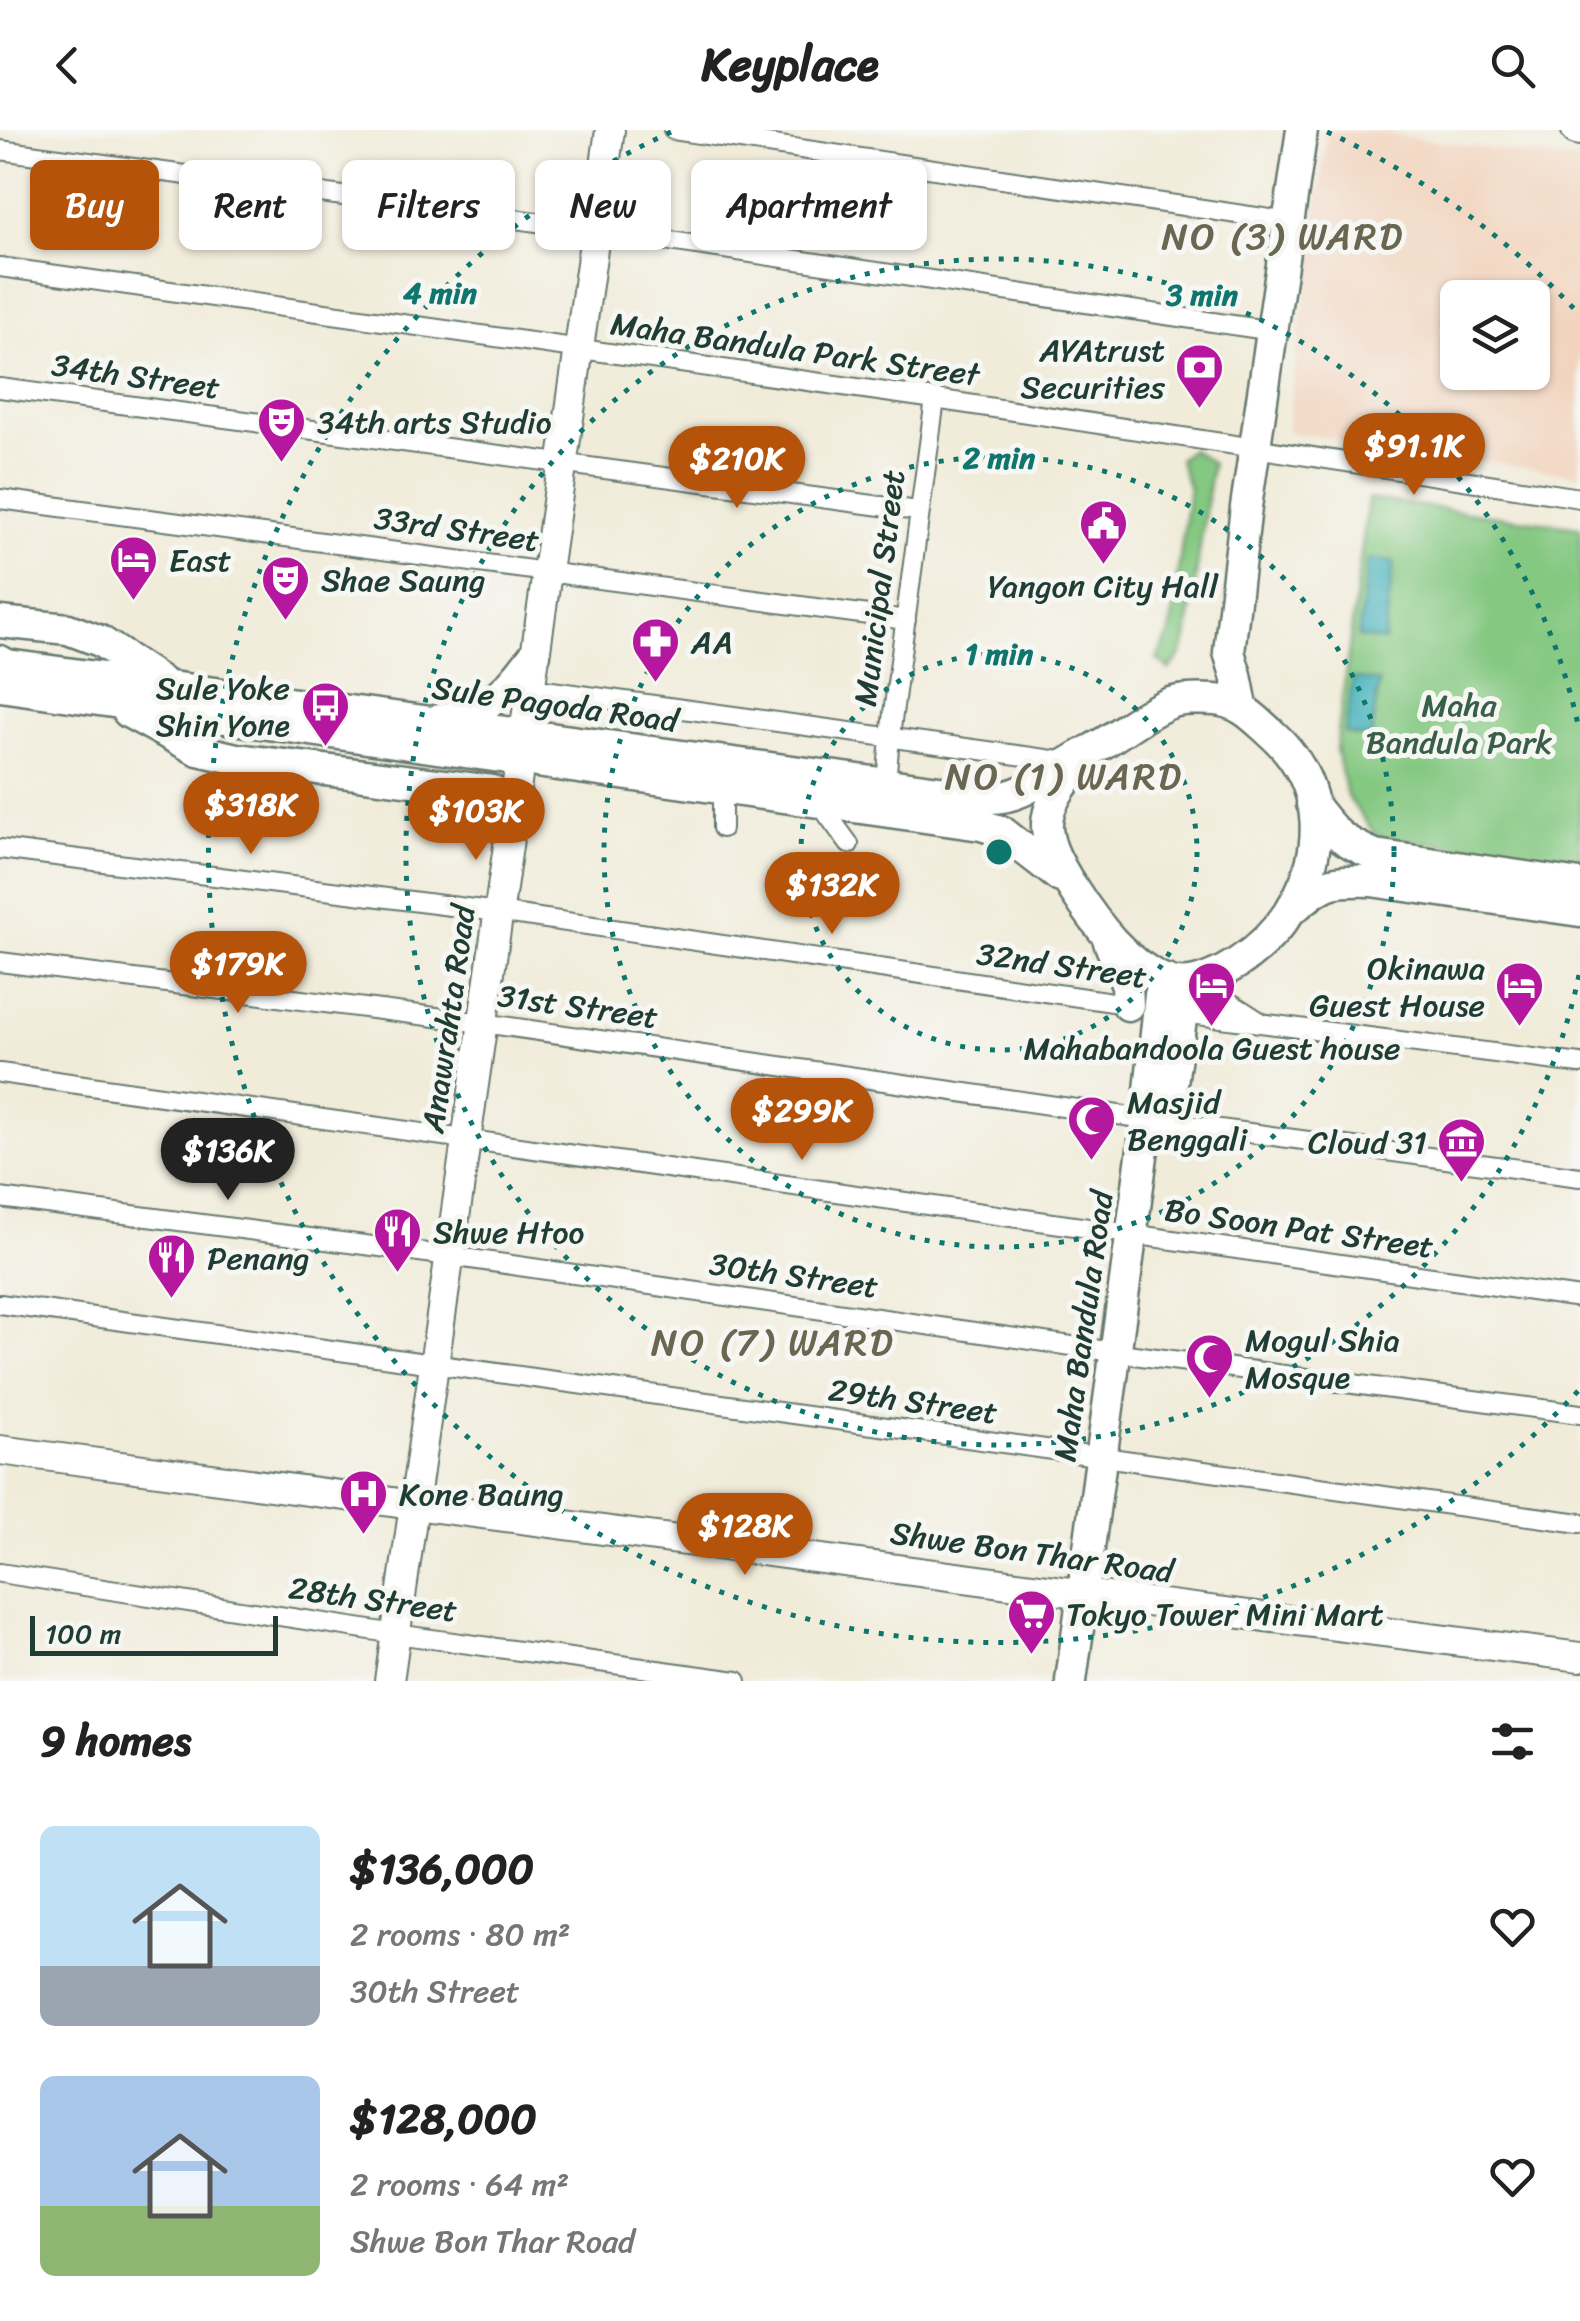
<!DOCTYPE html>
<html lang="en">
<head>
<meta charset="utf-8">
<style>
	:root { --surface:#fff; --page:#f2f2f2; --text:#222; --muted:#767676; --accent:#b45309 }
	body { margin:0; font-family:Sriracha,sans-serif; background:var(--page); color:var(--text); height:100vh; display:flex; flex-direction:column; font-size:38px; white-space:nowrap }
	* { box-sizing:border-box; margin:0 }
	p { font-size:32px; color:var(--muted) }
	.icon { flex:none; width:55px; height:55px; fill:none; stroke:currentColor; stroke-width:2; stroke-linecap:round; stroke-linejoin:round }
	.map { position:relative; height:1551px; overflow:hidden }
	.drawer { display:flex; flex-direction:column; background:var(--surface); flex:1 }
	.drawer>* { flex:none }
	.hud { position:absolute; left:30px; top:30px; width:1000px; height:90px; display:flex; gap:20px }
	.tools { position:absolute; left:1440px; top:150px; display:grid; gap:20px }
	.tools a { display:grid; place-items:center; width:110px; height:110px; border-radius:15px; background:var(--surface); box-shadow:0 2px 8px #0004; font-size:50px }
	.scale { position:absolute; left:30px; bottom:25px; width:248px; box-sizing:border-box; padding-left:10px; border:5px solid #1f3d34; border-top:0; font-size:28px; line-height:35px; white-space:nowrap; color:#1f3d34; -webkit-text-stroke:8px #f6f6f2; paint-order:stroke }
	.price { position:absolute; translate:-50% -85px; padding:0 22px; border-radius:35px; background:var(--accent); color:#fff; font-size:32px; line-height:65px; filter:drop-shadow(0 2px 5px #0008) }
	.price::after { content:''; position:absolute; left:50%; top:60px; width:30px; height:22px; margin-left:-15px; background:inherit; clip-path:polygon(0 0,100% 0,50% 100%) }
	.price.selected { background:#222; color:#fff }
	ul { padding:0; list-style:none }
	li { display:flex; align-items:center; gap:30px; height:250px; padding:0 40px }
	li span { display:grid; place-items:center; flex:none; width:280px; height:200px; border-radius:15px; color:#555 }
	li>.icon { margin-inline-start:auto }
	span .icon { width:120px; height:120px; fill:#fffc; stroke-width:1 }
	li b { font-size:42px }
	h2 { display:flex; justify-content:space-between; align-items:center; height:120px; padding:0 40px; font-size:42px }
	.chip { padding:0 35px; border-radius:15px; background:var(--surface); box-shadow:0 2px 8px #0004; font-size:35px; line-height:90px }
	.chip.selected { background:var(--accent); color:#fff }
	header { display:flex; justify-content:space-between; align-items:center; height:130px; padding:0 40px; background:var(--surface); font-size:45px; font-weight:700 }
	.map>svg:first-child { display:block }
</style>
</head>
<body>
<header><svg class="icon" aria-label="back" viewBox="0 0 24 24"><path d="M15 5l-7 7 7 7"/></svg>Keyplace<svg class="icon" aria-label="search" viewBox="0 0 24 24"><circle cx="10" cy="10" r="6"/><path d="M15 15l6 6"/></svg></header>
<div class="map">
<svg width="1580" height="1551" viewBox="0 0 1580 1551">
	<rect width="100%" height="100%" fill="#f6f6f2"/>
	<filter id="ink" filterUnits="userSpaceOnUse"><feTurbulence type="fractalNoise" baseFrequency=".01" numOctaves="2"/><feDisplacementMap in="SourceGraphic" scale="20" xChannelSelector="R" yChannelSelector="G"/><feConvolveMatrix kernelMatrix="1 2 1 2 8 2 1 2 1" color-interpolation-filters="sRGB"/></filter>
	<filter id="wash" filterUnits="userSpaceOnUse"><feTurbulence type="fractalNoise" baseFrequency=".0048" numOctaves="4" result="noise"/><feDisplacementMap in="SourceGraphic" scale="40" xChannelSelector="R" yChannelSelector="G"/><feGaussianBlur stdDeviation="2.25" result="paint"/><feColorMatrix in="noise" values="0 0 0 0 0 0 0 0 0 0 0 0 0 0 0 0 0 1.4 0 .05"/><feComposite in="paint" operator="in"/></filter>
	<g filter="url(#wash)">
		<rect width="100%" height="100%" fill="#f1ecda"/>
		<path fill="#f2d4be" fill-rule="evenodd" d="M1327 0H1361L1580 32V345L1287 302ZM1458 168H1532V242H1458Z"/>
		<path fill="#84c881" stroke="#52825a" stroke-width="2.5" d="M1191 319 1212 333 1187 509 1180 527 1169 540 1157 529 1170 503 1189 359 1179 329Z
			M1368 369 1580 397V730L1377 707 1347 666 1336 619Z"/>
		<path fill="#42b1bb" stroke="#307778" stroke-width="2.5" d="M1368 429 1394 432 1384 511 1358 507Z
			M1353 548 1379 552 1371 608 1345 604Z"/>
	</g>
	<g filter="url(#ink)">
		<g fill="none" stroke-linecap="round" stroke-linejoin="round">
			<defs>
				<path id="minor" d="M673 0 1290 92
					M0 20 596 100 1273 201
					M0 137 935 269 1580 368
					M0 258 918 381
					M0 369 906 490
					M530 558 1068 632
					M886 654 890 606 935 269
					M722 659V698
					M819 673 849 714
					M0 719 498 782 1133 875
					M0 832 483 893 1167 992 1580 1047
					M1200 853 1259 891
					M1174 882 1580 934
					M0 943 1580 1168
					M0 1068 450 1126 1134 1225 1580 1284
					M0 1174 1580 1393
					M0 1443 396 1504 737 1551"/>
				<path id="secondary" d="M1576 0 1580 1
					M0 1320 1100 1466 1580 1527
					M389 1551 610 0"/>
				<path id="primary" d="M0 492 68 499 100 511 160 551
					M0 531 7 535C335 577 663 625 991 668 1018 668 1036 653 1059 639 1074 629 1090 621 1105 612 1126 599 1147 582 1170 573 1181 569 1203 569 1215 570 1240 572 1254 588 1272 604 1354 678 1311 796 1222 842 1203 851 1185 858 1164 850 1125 833 1096 794 1074 760 1030 692 1043 679 1089 621
					M0 556 981 695 1001 701 1060 747
					M1242 576 1236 545 1229 522 1246 377 1302 0
					M128 582 198 620 237 629 492 661 504 672 511 692
					M438 590C491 580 504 565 535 524
					M1312 674C1335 704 1340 710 1375 725L1580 755
					M1295 777C1327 751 1329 750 1371 751L1580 781
					M1109 812 1127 855 1128 875
					M1165 1003 1186 854
					M1071 1551 1147 989 1160 865 1166 850"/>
			</defs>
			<use href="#minor" stroke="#687a6e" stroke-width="22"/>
			<use href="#secondary" stroke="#687a6e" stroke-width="32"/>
			<use href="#primary" stroke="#687a6e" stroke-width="35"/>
			<use href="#minor" stroke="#fff" stroke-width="18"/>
			<use href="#secondary" stroke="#fff" stroke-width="28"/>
			<use href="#primary" stroke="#fff" stroke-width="30"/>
		</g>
	</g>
	<g fill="none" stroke="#0f766e" stroke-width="5" stroke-dasharray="5 10">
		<circle cx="999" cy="722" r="198"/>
		<circle cx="999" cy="722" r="395"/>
		<path d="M1579 845A593 593 0 1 1 1579 599"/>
		<path d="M1578 1261A791 791 0 1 1 671 2M1327 2A791 791 0 0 1 1578 183"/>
	</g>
	<defs>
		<symbol id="bank-pin" viewBox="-11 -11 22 30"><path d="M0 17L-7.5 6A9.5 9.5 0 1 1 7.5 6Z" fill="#b5179e" stroke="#f6f6f2"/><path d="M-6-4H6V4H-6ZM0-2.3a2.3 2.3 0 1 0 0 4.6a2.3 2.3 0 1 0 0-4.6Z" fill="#fff"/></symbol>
		<symbol id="theatre-pin" viewBox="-11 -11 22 30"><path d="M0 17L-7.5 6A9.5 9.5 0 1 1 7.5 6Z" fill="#b5179e" stroke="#f6f6f2"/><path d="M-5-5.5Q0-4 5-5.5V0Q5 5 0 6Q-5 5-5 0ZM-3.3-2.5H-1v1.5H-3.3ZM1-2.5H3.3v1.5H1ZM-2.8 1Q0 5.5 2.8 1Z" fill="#fff"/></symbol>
		<symbol id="civic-pin" viewBox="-11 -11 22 30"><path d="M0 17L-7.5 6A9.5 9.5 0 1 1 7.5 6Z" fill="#b5179e" stroke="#f6f6f2"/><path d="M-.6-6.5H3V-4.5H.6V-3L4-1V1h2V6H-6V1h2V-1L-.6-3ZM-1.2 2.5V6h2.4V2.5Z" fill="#fff"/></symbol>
		<symbol id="hotel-pin" viewBox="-11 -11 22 30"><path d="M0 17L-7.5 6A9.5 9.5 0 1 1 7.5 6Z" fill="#b5179e" stroke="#f6f6f2"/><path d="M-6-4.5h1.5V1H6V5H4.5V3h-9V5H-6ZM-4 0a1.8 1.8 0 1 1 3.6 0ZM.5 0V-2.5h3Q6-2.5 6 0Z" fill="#fff"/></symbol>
		<symbol id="pharmacy-pin" viewBox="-11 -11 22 30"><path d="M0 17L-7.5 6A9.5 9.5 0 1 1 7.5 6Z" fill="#b5179e" stroke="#f6f6f2"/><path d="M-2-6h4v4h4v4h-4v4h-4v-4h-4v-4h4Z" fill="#fff"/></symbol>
		<symbol id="bus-pin" viewBox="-11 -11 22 30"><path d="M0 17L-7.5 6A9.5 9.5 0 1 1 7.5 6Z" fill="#b5179e" stroke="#f6f6f2"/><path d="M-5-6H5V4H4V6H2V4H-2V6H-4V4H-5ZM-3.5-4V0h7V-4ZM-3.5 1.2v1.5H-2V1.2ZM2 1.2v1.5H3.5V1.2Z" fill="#fff"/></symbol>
		<symbol id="mosque-pin" viewBox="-11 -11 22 30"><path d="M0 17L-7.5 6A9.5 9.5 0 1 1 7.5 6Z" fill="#b5179e" stroke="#f6f6f2"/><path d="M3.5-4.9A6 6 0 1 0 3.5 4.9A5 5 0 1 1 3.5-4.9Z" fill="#fff"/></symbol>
		<symbol id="museum-pin" viewBox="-11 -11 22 30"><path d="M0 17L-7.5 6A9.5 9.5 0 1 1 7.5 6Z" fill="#b5179e" stroke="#f6f6f2"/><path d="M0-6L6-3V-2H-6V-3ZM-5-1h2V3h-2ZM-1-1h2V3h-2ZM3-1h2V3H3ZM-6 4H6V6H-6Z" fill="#fff"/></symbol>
		<symbol id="restaurant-pin" viewBox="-11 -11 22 30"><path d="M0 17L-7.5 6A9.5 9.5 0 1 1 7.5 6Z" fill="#b5179e" stroke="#f6f6f2"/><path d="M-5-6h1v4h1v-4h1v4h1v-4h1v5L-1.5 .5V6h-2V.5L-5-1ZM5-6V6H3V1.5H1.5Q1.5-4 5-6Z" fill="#fff"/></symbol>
		<symbol id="hospital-pin" viewBox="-11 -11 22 30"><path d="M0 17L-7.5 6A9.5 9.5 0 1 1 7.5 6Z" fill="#b5179e" stroke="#f6f6f2"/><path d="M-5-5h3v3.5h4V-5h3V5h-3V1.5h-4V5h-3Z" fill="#fff"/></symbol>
		<symbol id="supermarket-pin" viewBox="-11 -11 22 30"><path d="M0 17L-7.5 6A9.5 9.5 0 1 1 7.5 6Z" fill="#b5179e" stroke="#f6f6f2"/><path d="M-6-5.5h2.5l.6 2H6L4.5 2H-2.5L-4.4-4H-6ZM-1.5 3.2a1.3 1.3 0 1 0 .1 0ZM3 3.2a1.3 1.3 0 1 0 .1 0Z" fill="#fff"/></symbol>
	</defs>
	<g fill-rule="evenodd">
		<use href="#bank-pin" x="1172" y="210" width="55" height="75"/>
		<use href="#theatre-pin" x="254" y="264" width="55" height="75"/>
		<use href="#civic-pin" x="1076" y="366" width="55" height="75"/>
		<use href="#hotel-pin" x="106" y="402" width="55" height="75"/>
		<use href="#theatre-pin" x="258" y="422" width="55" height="75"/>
		<use href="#pharmacy-pin" x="628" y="484" width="55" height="75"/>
		<use href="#bus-pin" x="298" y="548" width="55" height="75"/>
		<use href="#hotel-pin" x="1184" y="828" width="55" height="75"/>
		<use href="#hotel-pin" x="1492" y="828" width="55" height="75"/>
		<use href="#mosque-pin" x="1064" y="962" width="55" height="75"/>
		<use href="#museum-pin" x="1434" y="984" width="55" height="75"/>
		<use href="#restaurant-pin" x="370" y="1074" width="55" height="75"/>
		<use href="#restaurant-pin" x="144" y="1100" width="55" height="75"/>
		<use href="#mosque-pin" x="1182" y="1200" width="55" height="75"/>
		<use href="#hospital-pin" x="336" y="1336" width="55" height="75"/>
		<use href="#supermarket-pin" x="1004" y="1456" width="55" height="75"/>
	</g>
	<g text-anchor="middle" stroke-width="10" stroke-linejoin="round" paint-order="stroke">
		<g font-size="32" fill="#1f3d34" stroke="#f6f6f2">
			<text transform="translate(795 219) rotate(8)" y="11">Maha Bandula Park Street</text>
			<text transform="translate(136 246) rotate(8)" y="11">34th Street</text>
			<text transform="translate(457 399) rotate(8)" y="11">33rd Street</text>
			<text transform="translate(879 458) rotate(-83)" y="11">Municipal Street</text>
			<text transform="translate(555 574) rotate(8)" y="11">Sule Pagoda Road</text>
			<text transform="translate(1062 835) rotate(8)" y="11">32nd Street</text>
			<text transform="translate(578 876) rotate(8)" y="11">31st Street</text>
			<text transform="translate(448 889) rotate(-82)" y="11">Anawrahta Road</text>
			<text transform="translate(1299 1098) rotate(8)" y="11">Bo Soon Pat Street</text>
			<text transform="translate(794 1145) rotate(8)" y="11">30th Street</text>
			<text transform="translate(1083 1196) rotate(-82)" y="11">Maha Bandula Road</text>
			<text transform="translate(913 1271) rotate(8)" y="11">29th Street</text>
			<text transform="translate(1032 1422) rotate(8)" y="11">Shwe Bon Thar Road</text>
			<text transform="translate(373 1469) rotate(8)" y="11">28th Street</text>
		</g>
		<g font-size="32" fill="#1f3d34" stroke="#f6f6f2" text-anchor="start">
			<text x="1165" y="231" text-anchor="end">AYAtrust<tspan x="1165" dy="37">Securities</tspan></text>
			<text x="317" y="303">34th arts Studio</text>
			<text x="169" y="441">East</text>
			<text x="321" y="461">Shae Saung</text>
			<text x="1103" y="467" text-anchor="middle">Yangon City Hall</text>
			<text x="691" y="523">AA</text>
			<text x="290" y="569" text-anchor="end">Sule Yoke<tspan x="290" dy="37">Shin Yone</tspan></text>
			<text x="1485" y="849" text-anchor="end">Okinawa<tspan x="1485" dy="37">Guest House</tspan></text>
			<text x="1212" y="929" text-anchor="middle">Mahabandoola Guest house</text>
			<text x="1127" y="983">Masjid<tspan x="1127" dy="37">Benggali</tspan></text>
			<text x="1427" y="1023" text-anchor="end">Cloud 31</text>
			<text x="433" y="1113">Shwe Htoo</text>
			<text x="207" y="1139">Penang</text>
			<text x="1245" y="1221">Mogul Shia<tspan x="1245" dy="37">Mosque</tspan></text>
			<text x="399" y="1375">Kone Baung</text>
			<text x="1066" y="1495">Tokyo Tower Mini Mart</text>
		</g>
		<g font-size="32" fill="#386047" stroke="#f6f6f2">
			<text x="1459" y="586">Maha<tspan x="1459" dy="37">Bandula Park</tspan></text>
		</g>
		<g font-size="38" letter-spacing="2.5" fill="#696651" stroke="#f6f6f2">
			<text x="1283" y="119">NO (3) WARD</text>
			<text x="1064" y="659">NO (1) WARD</text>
			<text x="773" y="1225">NO (7) WARD</text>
		</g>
	</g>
	<circle cx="999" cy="722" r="15" fill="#0f766e" stroke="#f6f6f2" stroke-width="5"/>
	<g font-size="30" text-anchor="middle" font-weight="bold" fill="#0f766e" stroke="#f6f6f2" stroke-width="10" stroke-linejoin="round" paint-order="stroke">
		<text x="440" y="173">4 min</text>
		<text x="1202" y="175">3 min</text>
		<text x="999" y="338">2 min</text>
		<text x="999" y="534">1 min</text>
	</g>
</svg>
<div class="tools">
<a><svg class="icon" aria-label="layers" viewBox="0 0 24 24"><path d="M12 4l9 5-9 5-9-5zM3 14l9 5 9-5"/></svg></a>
</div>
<div class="scale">100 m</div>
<b class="price" style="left:1414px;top:368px">$91.1K</b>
<b class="price" style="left:737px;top:381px">$210K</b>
<b class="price" style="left:251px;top:727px">$318K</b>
<b class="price" style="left:476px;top:733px">$103K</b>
<b class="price" style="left:832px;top:807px">$132K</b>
<b class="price" style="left:238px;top:886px">$179K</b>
<b class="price" style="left:802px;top:1033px">$299K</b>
<b class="price selected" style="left:228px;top:1073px">$136K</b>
<b class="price" style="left:745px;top:1448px">$128K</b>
<div class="hud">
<a class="chip selected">Buy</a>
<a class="chip">Rent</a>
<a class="chip">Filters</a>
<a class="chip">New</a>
<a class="chip">Apartment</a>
</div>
</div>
<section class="drawer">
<h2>9 homes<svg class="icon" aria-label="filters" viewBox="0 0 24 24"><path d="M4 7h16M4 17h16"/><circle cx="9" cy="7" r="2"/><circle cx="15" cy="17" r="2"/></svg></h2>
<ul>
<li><span style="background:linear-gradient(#bfe0f5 70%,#9aa5b1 0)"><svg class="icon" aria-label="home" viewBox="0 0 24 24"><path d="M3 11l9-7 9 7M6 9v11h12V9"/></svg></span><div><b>$136,000</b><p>2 rooms · 80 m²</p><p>30th Street</p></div><svg class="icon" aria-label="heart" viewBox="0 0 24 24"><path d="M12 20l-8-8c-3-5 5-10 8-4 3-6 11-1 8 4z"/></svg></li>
<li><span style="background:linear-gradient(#a9c7e8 65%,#8fb573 0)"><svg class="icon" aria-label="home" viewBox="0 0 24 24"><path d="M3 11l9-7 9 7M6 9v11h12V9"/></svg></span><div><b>$128,000</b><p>2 rooms · 64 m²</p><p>Shwe Bon Thar Road</p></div><svg class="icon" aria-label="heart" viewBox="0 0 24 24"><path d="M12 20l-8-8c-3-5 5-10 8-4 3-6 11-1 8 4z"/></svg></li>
</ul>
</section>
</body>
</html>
